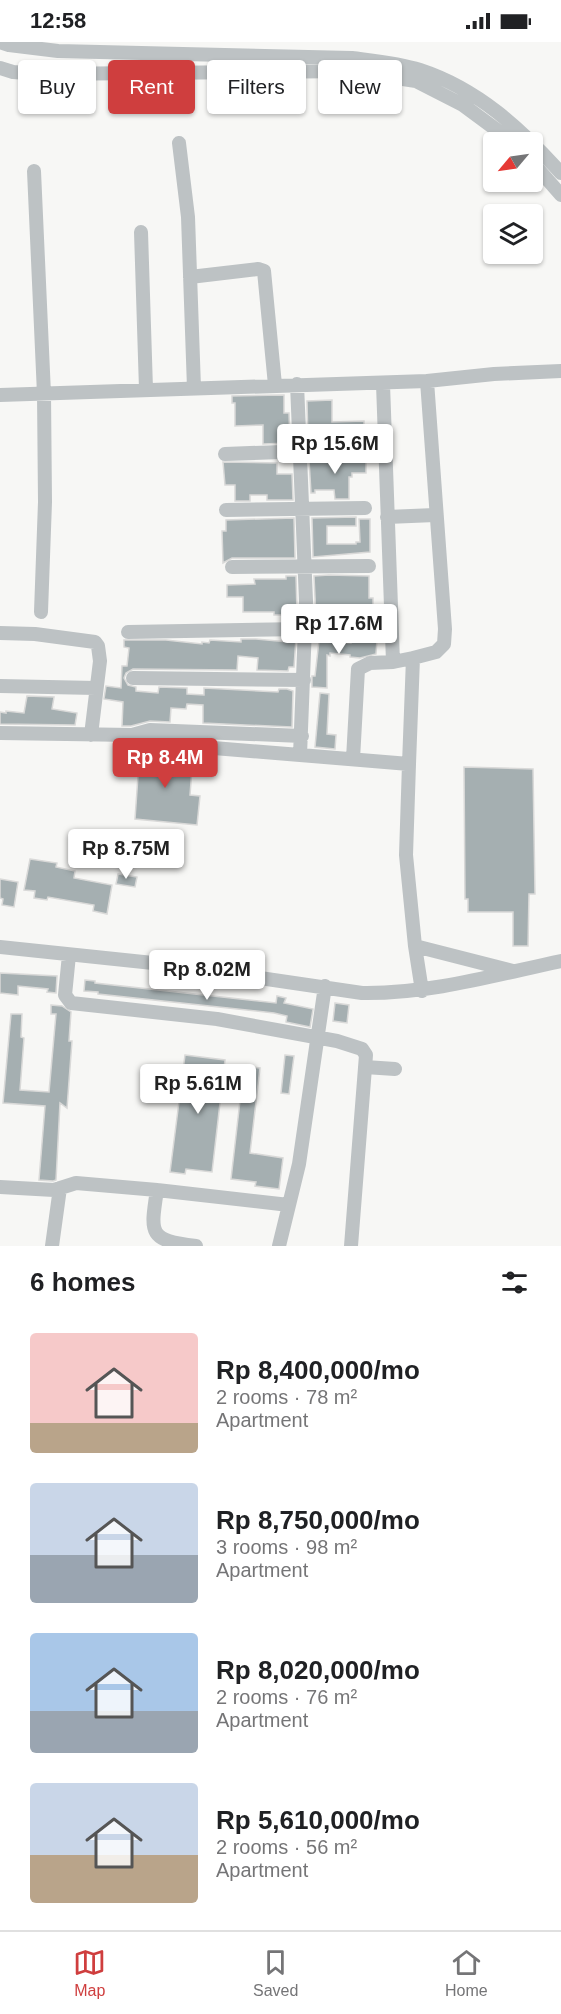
<!DOCTYPE html>
<html lang="en">
<head>
<meta charset="utf-8">
<style>
	:root { --surface:#fff; --page:#f6f6f6; --text:#202124; --muted:#757577; --line:#e0e0e0; --accent:#cf3e3e }
	body { margin:0; font-family:Arial,sans-serif; background:var(--page); color:var(--text); height:100vh; display:flex; flex-direction:column; font-size:22px; white-space:nowrap }
	* { box-sizing:border-box; margin:0 }
	p { font-size:20px; color:var(--muted) }
	.icon { flex:none; width:33px; height:33px; fill:none; stroke:currentColor; stroke-width:2; stroke-linecap:round; stroke-linejoin:round }
	.map { position:relative; height:1204px; overflow:hidden }
	.details { display:flex; flex-direction:column; background:var(--surface); flex:1 }
	.details>* { flex:none }
	.top-card { position:absolute; left:18px; top:18px; width:525px; height:54px; display:flex; gap:12px }
	.needle { width:39px; rotate:241deg }
	.fabs { position:absolute; left:483px; top:90px; display:grid; gap:12px }
	.fabs a { display:grid; place-items:center; width:60px; height:60px; border-radius:6px; background:var(--surface); box-shadow:0 2px 4px #0004; font-size:30px }
	.price { position:absolute; translate:-50% -51px; padding:0 14px; border-radius:6px; background:#fff; color:#222; font-size:20px; line-height:39px; filter:drop-shadow(0 2px 3px #0008) }
	.price::after { content:''; position:absolute; left:50%; top:36px; width:18px; height:14px; margin-left:-9px; background:inherit; clip-path:polygon(0 0,100% 0,50% 100%) }
	.price.selected { background:var(--accent); color:#fff }
	ul { padding:0; list-style:none }
	li { display:flex; align-items:center; gap:18px; height:150px; padding:0 30px }
	li span { display:grid; place-items:center; flex:none; width:168px; height:120px; border-radius:6px; color:#555 }
	li>.icon { margin-inline-start:auto }
	span .icon { width:72px; height:72px; fill:#fffc; stroke-width:1 }
	li b { font-size:26px }
	h2 { display:flex; justify-content:space-between; align-items:center; height:72px; padding:0 30px; font-size:26px }
	.tag { padding:0 21px; border-radius:6px; background:var(--surface); box-shadow:0 2px 4px #0004; font-size:21px; line-height:54px }
	.tag.selected { background:var(--accent); color:#fff }
	.status { display:flex; justify-content:space-between; align-items:center; height:42px; padding:0 30px; background:var(--surface); direction:ltr }
	.status svg { height:16px; fill:currentColor }
	.menu { display:flex; justify-content:space-around; align-items:center; height:84px; border-top:2px solid var(--line); background:var(--surface); font-size:16px; color:var(--muted) }
	.menu a { display:grid; justify-items:center; gap:3px }
	.menu .selected { color:var(--accent) }
	.map>svg:first-child { display:block }
</style>
</head>
<body>
<div class="status"><b>12:58</b><svg viewBox="0 0 49 12"><path d="M0 12V9h3v3zM5 12V6h3v6zM10 12V3h3v9zM15 12V0h3v12zM26 1h20v11H26zM47 4h2v5h-2z"/></svg></div>
<div class="map">
<svg width="561" height="1204" viewBox="0 0 561 1204">
	<rect width="100%" height="100%" fill="#f7f7f5"/>
	<path fill="#a5afb1" stroke="#d9d9d8" stroke-width="1.5" d="M284 353V371H289L290 401 263 402V383L235 384V361H232V354Z
		M332 358V380L364 379V398L347 396V393H316V399H308L307 359Z
		M366 415V431H352V435H349V457H335L334 448H315V451H311L309 418Z
		M223 420 277 421V432H292L293 458H267V453H250V459H235V443H225Z
		M356 475V484H327V502H356V500H360L359 477H370V510L313 515 312 476Z
		M294 476 295 516H232L223 521 222 489H226V478Z
		M329 533 369 534V556H373V567H354V569H340V575L316 576 314 534Z
		M286 534H296L297 570H282V573H274V570H243V555H227V543L255 542 254 537H286Z
		M335 593V600L351 601V598L365 600 366 596 377 597 376 612 360 616 350 615V613L330 611V614L327 613V646L312 645V634H315L319 599H322V594Z
		M288 596H296L294 625H289L288 629 257 628 258 616 238 614 237 628 133 627 126 631 124 636 128 643 136 645V649L158 651 159 645 187 646V652L204 653V646L278 650 279 647H287L293 649 292 685 203 681V663L187 662 186 667 171 666 170 680 150 679 131 684H122L123 660 104 657 106 644 121 646 122 624H127L129 606 124 605V598H166L202 602V600L209 601 210 598 241 600V597H256L288 600Z
		M320 651 329 652 327 692 336 693 335 707 315 705Z
		M27 654 54 655 52 667 77 671 75 683 0 682V670L6 671V669L24 671Z
		M140 705 163 711 188 713 187 726 192 727 190 753 200 754 197 783 135 777Z
		M464 725 533 727 535 852H529L528 904H513V870H468V857H465Z
		M30 817 57 821 56 825 75 829 74 836 112 843 107 872 93 869 94 863 48 855 47 858 34 856 35 849 24 848Z
		M118 832 137 835 135 845 116 842Z
		M0 837 18 840 14 865 2 863 3 857 0 856Z
		M0 931 57 934 56 951 47 950 48 947 18 944V953L0 951Z
		M85 938 95 939V941L276 961 277 954 286 956 284 961 313 967 310 985 286 980 287 974 274 971 98 952V950L84 949Z
		M335 961 349 963 347 981 333 979Z
		M51 963 62 964 71 970 69 999H72L67 1066 60 1061 56 1138 53 1139 39 1138 45 1064 3 1061 11 972H22L21 995 24 996 20 1048 49 1050 56 972H51Z
		M185 1013 225 1018 212 1130 186 1127 185 1132 170 1130Z
		M285 1013 294 1014 289 1052 281 1051Z
		M244 1024 260 1026 250 1111 283 1116 279 1147 255 1144 256 1140 231 1137Z"/>
	<g fill="none" stroke-linecap="round" stroke-linejoin="round">
		<path stroke="#bdc2c4" stroke-width="14" d="M0 0 9 3 58 9 352 16C375 19 398 21 420 28 478 47 521 87 561 131
			M0 26 13 30 40 32 350 29 416 39 463 63 513 100
			M179 101 188 175 194 346
			M532 120 561 153
			M34 129 44 352 45 460 41 570
			M141 190 146 347
			M190 235 258 227 264 229 275 343
			M427 339 494 332 561 329
			M297 342 306 559 300 713 409 722 406 813 415 904 513 929
			M383 342 393 620 413 616 409 722
			M0 353 427 339 445 587 444 602 436 610 413 616
			M225 412 363 407
			M226 468 365 466
			M387 475 435 473
			M232 525 369 524
			M128 590 305 587 371 581
			M0 591 35 592 95 600 98 604 100 619 91 693
			M133 636 304 638
			M0 644 96 646
			M0 691 132 693 150 688 302 694
			M132 693 165 702 300 713
			M353 717 358 627 370 621 393 620
			M415 904 422 949
			M0 905 172 923 362 951C430 952 495 933 561 919
			M69 913 65 953 71 961 217 977 337 999 362 1007 366 1013 351 1204
			M365 1025 395 1027
			M0 1145 54 1148 76 1141 157 1148 289 1163
			M157 1148C150 1193 149 1198 196 1204
			M52 1204 60 1146
			M279 1204 299 1122 325 944"/>
	</g>
</svg>
<div class="fabs">
<a><svg class="needle" viewBox="-14 -14 28 28"><path d="M0-13l5 13h-10z" fill="#e53935"/><path d="M0 13l5-13h-10z" fill="#757577"/></svg></a>
<a><svg class="icon" aria-label="layers" viewBox="0 0 24 24"><path d="M12 4l9 5-9 5-9-5zM3 14l9 5 9-5"/></svg></a>
</div>
<b class="price" style="left:335px;top:433px">Rp 15.6M</b>
<b class="price" style="left:339px;top:613px">Rp 17.6M</b>
<b class="price selected" style="left:165px;top:747px">Rp 8.4M</b>
<b class="price" style="left:126px;top:838px">Rp 8.75M</b>
<b class="price" style="left:207px;top:959px">Rp 8.02M</b>
<b class="price" style="left:198px;top:1073px">Rp 5.61M</b>
<div class="top-card">
<a class="tag">Buy</a>
<a class="tag selected">Rent</a>
<a class="tag">Filters</a>
<a class="tag">New</a>
</div>
</div>
<section class="details">
<h2>6 homes<svg class="icon" aria-label="filters" viewBox="0 0 24 24"><path d="M4 7h16M4 17h16"/><circle cx="9" cy="7" r="2"/><circle cx="15" cy="17" r="2"/></svg></h2>
<ul>
<li><span style="background:linear-gradient(#f6c9c9 75%,#b9a48a 0)"><svg class="icon" aria-label="home" viewBox="0 0 24 24"><path d="M3 11l9-7 9 7M6 9v11h12V9"/></svg></span><div><b>Rp 8,400,000/mo</b><p>2 rooms · 78 m²</p><p>Apartment</p></div></li>
<li><span style="background:linear-gradient(#c9d6e8 60%,#9aa5b1 0)"><svg class="icon" aria-label="home" viewBox="0 0 24 24"><path d="M3 11l9-7 9 7M6 9v11h12V9"/></svg></span><div><b>Rp 8,750,000/mo</b><p>3 rooms · 98 m²</p><p>Apartment</p></div></li>
<li><span style="background:linear-gradient(#a9c7e8 65%,#9aa5b1 0)"><svg class="icon" aria-label="home" viewBox="0 0 24 24"><path d="M3 11l9-7 9 7M6 9v11h12V9"/></svg></span><div><b>Rp 8,020,000/mo</b><p>2 rooms · 76 m²</p><p>Apartment</p></div></li>
<li><span style="background:linear-gradient(#c9d6e8 60%,#b9a48a 0)"><svg class="icon" aria-label="home" viewBox="0 0 24 24"><path d="M3 11l9-7 9 7M6 9v11h12V9"/></svg></span><div><b>Rp 5,610,000/mo</b><p>2 rooms · 56 m²</p><p>Apartment</p></div></li>
</ul>
</section>
<nav class="menu">
<a class="selected"><svg class="icon" aria-label="map" viewBox="0 0 24 24"><path d="M3 6l6-2 6 2 6-2v14l-6 2-6-2-6 2zM9 4v14M15 6v14"/></svg>Map</a>
<a><svg class="icon" aria-label="saved" viewBox="0 0 24 24"><path d="M7 4h10v16l-5-4-5 4z"/></svg>Saved</a>
<a><svg class="icon" aria-label="home" viewBox="0 0 24 24"><path d="M3 11l9-7 9 7M6 9v11h12V9"/></svg>Home</a>
</nav>
</body>
</html>
